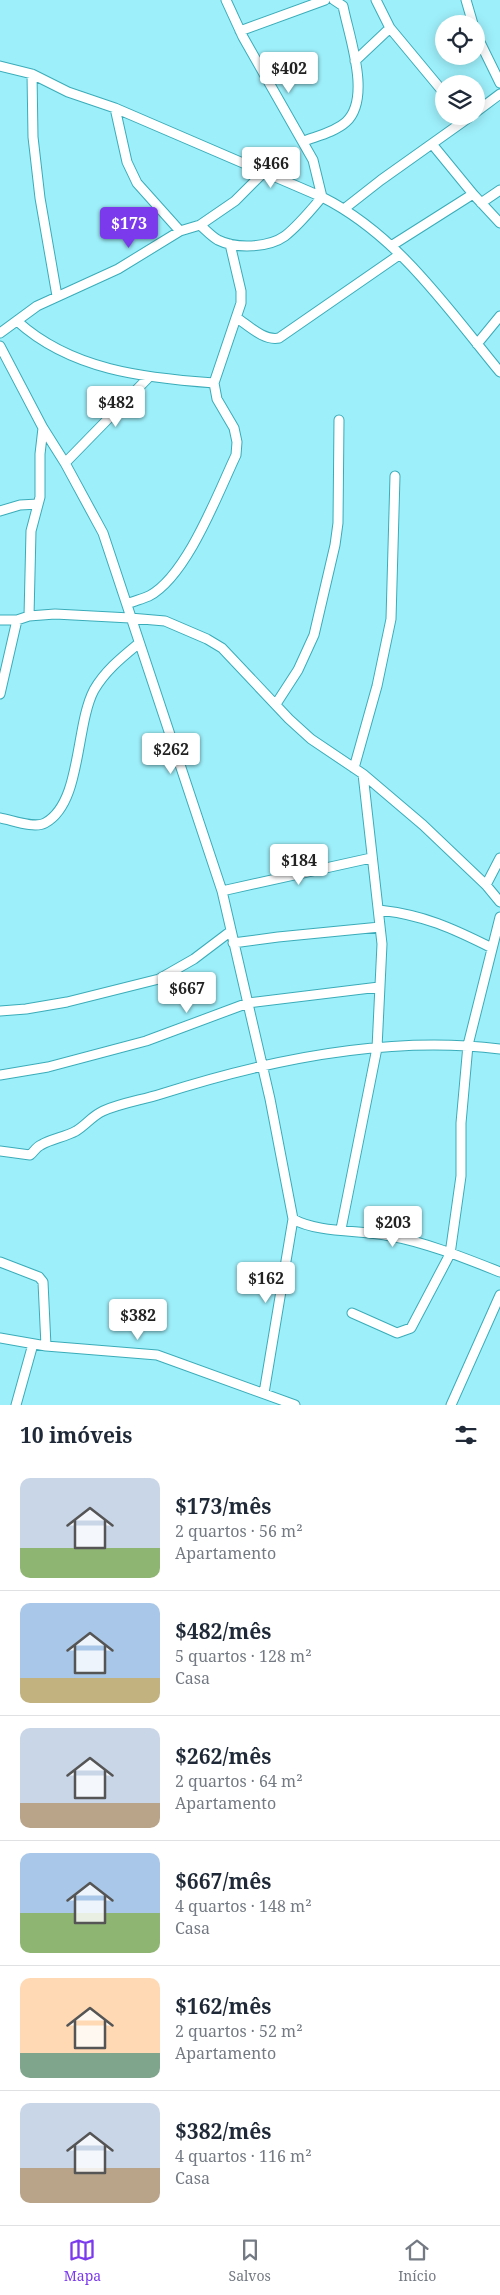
<!DOCTYPE html>
<html lang="pt">
<head>
<meta charset="utf-8">
<style>
	:root { --surface:#fff; --page:#f6f6f7; --text:#1f2937; --muted:#747a83; --line:#e0e1e3; --accent:#7c3aed }
	body { margin:0; font-family:"Noto Serif",serif; background:var(--page); color:var(--text); height:100vh; display:flex; flex-direction:column; font-size:19px; white-space:nowrap }
	* { box-sizing:border-box; margin:0 }
	p { font-size:16px; color:var(--muted) }
	.icon { flex:none; width:28px; height:28px; fill:none; stroke:currentColor; stroke-width:2; stroke-linecap:round; stroke-linejoin:round }
	.map { position:relative; height:1405px; overflow:hidden }
	.details { display:flex; flex-direction:column; background:var(--surface); flex:1 }
	.details>* { flex:none }
	.buttons { position:absolute; left:435px; top:15px; display:grid; gap:10px }
	.buttons a { display:grid; place-items:center; width:50px; height:50px; border-radius:50%; background:var(--surface); box-shadow:0 2px 12px #0003; font-size:25px }
	.price { position:absolute; translate:-50% -42px; padding:0 11px; border-radius:5px; background:#fff; color:#222; font-size:16px; line-height:32px; filter:drop-shadow(0 1px 2px #0008) }
	.price::after { content:''; position:absolute; left:50%; top:30px; width:15px; height:11px; margin-left:-8px; background:inherit; clip-path:polygon(0 0,100% 0,50% 100%) }
	.price.current { background:var(--accent); color:#fff }
	ul { padding:0; list-style:none }
	li { display:flex; align-items:center; gap:15px; height:125px; padding:0 20px }
	li+li { border-top:1px solid var(--line) }
	li span { display:grid; place-items:center; flex:none; width:140px; height:100px; border-radius:10px; color:#555 }
	li>.icon { margin-inline-start:auto }
	span .icon { width:60px; height:60px; fill:#fffc; stroke-width:1 }
	li b { font-size:21px }
	h2 { display:flex; justify-content:space-between; align-items:center; height:60px; padding:0 20px; font-size:21px }
	.menu { display:flex; justify-content:space-around; align-items:center; height:70px; border-top:1px solid var(--line); background:var(--surface); font-size:14px; color:var(--muted) }
	.menu a { display:grid; justify-items:center; gap:2px }
	.menu .current { color:var(--accent) }
	.map>svg:first-child { display:block }
</style>
</head>
<body>
<div class="map">
<svg width="500" height="1405" viewBox="0 0 500 1405">
	<rect width="100%" height="100%" fill="#9deffa"/>
	<g fill="none" stroke-linecap="round" stroke-linejoin="round">
		<defs>
			<path id="minor" d="M376 0 390 28 444 93
				M466 0 473 24
				M240 31 325 0
				M476 34 500 83
				M355 61 390 28
				M0 66 32 74 68 92 115 108 322 197C398 235 448 309 500 372
				M32 74 33 137 40 198 57 296
				M115 108 127 162 137 183 180 231
				M476 112 500 94
				M304 141C317 136 335 132 346 122 372 98 349 37 343 6L334 0
				M432 144 473 194 500 223
				M481 203 500 190
				M344 209 381 180 471 116
				M200 225C206 230 211 236 218 240 236 249 268 248 285 236 299 225 311 210 322 197L313 160 243 37 226 0
				M391 246 473 194
				M237 318C249 326 264 341 279 338L399 255
				M17 321C71 370 144 378 214 383
				M0 333 37 306 118 269 180 231 200 225 235 201 264 172
				M477 344 500 316
				M0 346 43 428 65 463 103 533 222 891 270 1099 293 1219 264 1393
				M65 463 149 377
				M0 511 20 505 38 504
				M127 604C134 601 142 599 149 596 187 576 218 493 236 455L237 442 234 428 217 399 214 383 241 303V291L230 244
				M29 616 31 531 40 497V454L43 428
				M0 620H17L29 616 55 614 130 618 165 621 207 639 222 648 289 719 311 739 363 774 423 825 486 885 500 902
				M0 694 17 620
				M276 704 298 670 314 635 335 545 338 523 339 420
				M354 768 377 686 391 619 395 476
				M0 818C12 820 34 829 45 823 82 803 75 726 94 690 105 671 121 658 138 644
				M486 885 500 858
				M222 891 371 858
				M379 910C424 915 452 928 492 948
				M233 943 278 937 380 927
				M0 1011 26 1009 67 1002 159 979 194 959 231 931
				M0 1075 48 1067 146 1041 248 1003 379 987
				M0 1151 30 1155C34 1152 36 1147 41 1145 51 1139 65 1137 76 1131 86 1125 92 1116 103 1111 121 1103 142 1100 161 1094 267 1060 389 1035 500 1049
				M293 1219C317 1233 361 1230 390 1236 425 1242 467 1259 500 1272
				M341 1229 377 1048 382 944 363 774
				M0 1262 39 1277 43 1282 46 1346
				M352 1313 397 1333 411 1328 450 1254 461 1176V1123L468 1045 500 917
				M0 1338 46 1346 157 1355 295 1405
				M16 1405 33 1344
				M451 1405 500 1295"/>
		</defs>
		<use href="#minor" stroke="#3aacb9" stroke-width="11"/>
		<use href="#minor" stroke="#fff" stroke-width="9"/>
	</g>
</svg>
<div class="buttons">
<a><svg class="icon" aria-label="locate" viewBox="0 0 24 24"><circle cx="12" cy="12" r="6"/><path d="M12 2v4M12 18v4M2 12h4M18 12h4"/></svg></a>
<a><svg class="icon" aria-label="layers" viewBox="0 0 24 24"><path d="M12 4l9 5-9 5-9-5zM3 14l9 5 9-5"/></svg></a>
</div>
<b class="price" style="left:289px;top:94px">$402</b>
<b class="price" style="left:271px;top:189px">$466</b>
<b class="price current" style="left:129px;top:249px">$173</b>
<b class="price" style="left:116px;top:428px">$482</b>
<b class="price" style="left:171px;top:775px">$262</b>
<b class="price" style="left:299px;top:886px">$184</b>
<b class="price" style="left:187px;top:1014px">$667</b>
<b class="price" style="left:393px;top:1248px">$203</b>
<b class="price" style="left:266px;top:1304px">$162</b>
<b class="price" style="left:138px;top:1341px">$382</b>
</div>
<section class="details">
<h2>10 imóveis<svg class="icon" aria-label="filters" viewBox="0 0 24 24"><path d="M4 7h16M4 17h16"/><circle cx="9" cy="7" r="2"/><circle cx="15" cy="17" r="2"/></svg></h2>
<ul>
<li><span style="background:linear-gradient(#c9d6e8 70%,#8fb573 0)"><svg class="icon" aria-label="home" viewBox="0 0 24 24"><path d="M3 11l9-7 9 7M6 9v11h12V9"/></svg></span><div><b>$173/mês</b><p>2 quartos · 56 m²</p><p>Apartamento</p></div></li>
<li><span style="background:linear-gradient(#a9c7e8 75%,#c2b280 0)"><svg class="icon" aria-label="home" viewBox="0 0 24 24"><path d="M3 11l9-7 9 7M6 9v11h12V9"/></svg></span><div><b>$482/mês</b><p>5 quartos · 128 m²</p><p>Casa</p></div></li>
<li><span style="background:linear-gradient(#c9d6e8 75%,#b9a48a 0)"><svg class="icon" aria-label="home" viewBox="0 0 24 24"><path d="M3 11l9-7 9 7M6 9v11h12V9"/></svg></span><div><b>$262/mês</b><p>2 quartos · 64 m²</p><p>Apartamento</p></div></li>
<li><span style="background:linear-gradient(#a9c7e8 60%,#8fb573 0)"><svg class="icon" aria-label="home" viewBox="0 0 24 24"><path d="M3 11l9-7 9 7M6 9v11h12V9"/></svg></span><div><b>$667/mês</b><p>4 quartos · 148 m²</p><p>Casa</p></div></li>
<li><span style="background:linear-gradient(#ffd9b3 75%,#7fa58c 0)"><svg class="icon" aria-label="home" viewBox="0 0 24 24"><path d="M3 11l9-7 9 7M6 9v11h12V9"/></svg></span><div><b>$162/mês</b><p>2 quartos · 52 m²</p><p>Apartamento</p></div></li>
<li><span style="background:linear-gradient(#c9d6e8 65%,#b9a48a 0)"><svg class="icon" aria-label="home" viewBox="0 0 24 24"><path d="M3 11l9-7 9 7M6 9v11h12V9"/></svg></span><div><b>$382/mês</b><p>4 quartos · 116 m²</p><p>Casa</p></div></li>
</ul>
</section>
<nav class="menu">
<a class="current"><svg class="icon" aria-label="map" viewBox="0 0 24 24"><path d="M3 6l6-2 6 2 6-2v14l-6 2-6-2-6 2zM9 4v14M15 6v14"/></svg>Mapa</a>
<a><svg class="icon" aria-label="saved" viewBox="0 0 24 24"><path d="M7 4h10v16l-5-4-5 4z"/></svg>Salvos</a>
<a><svg class="icon" aria-label="home" viewBox="0 0 24 24"><path d="M3 11l9-7 9 7M6 9v11h12V9"/></svg>Início</a>
</nav>
</body>
</html>
